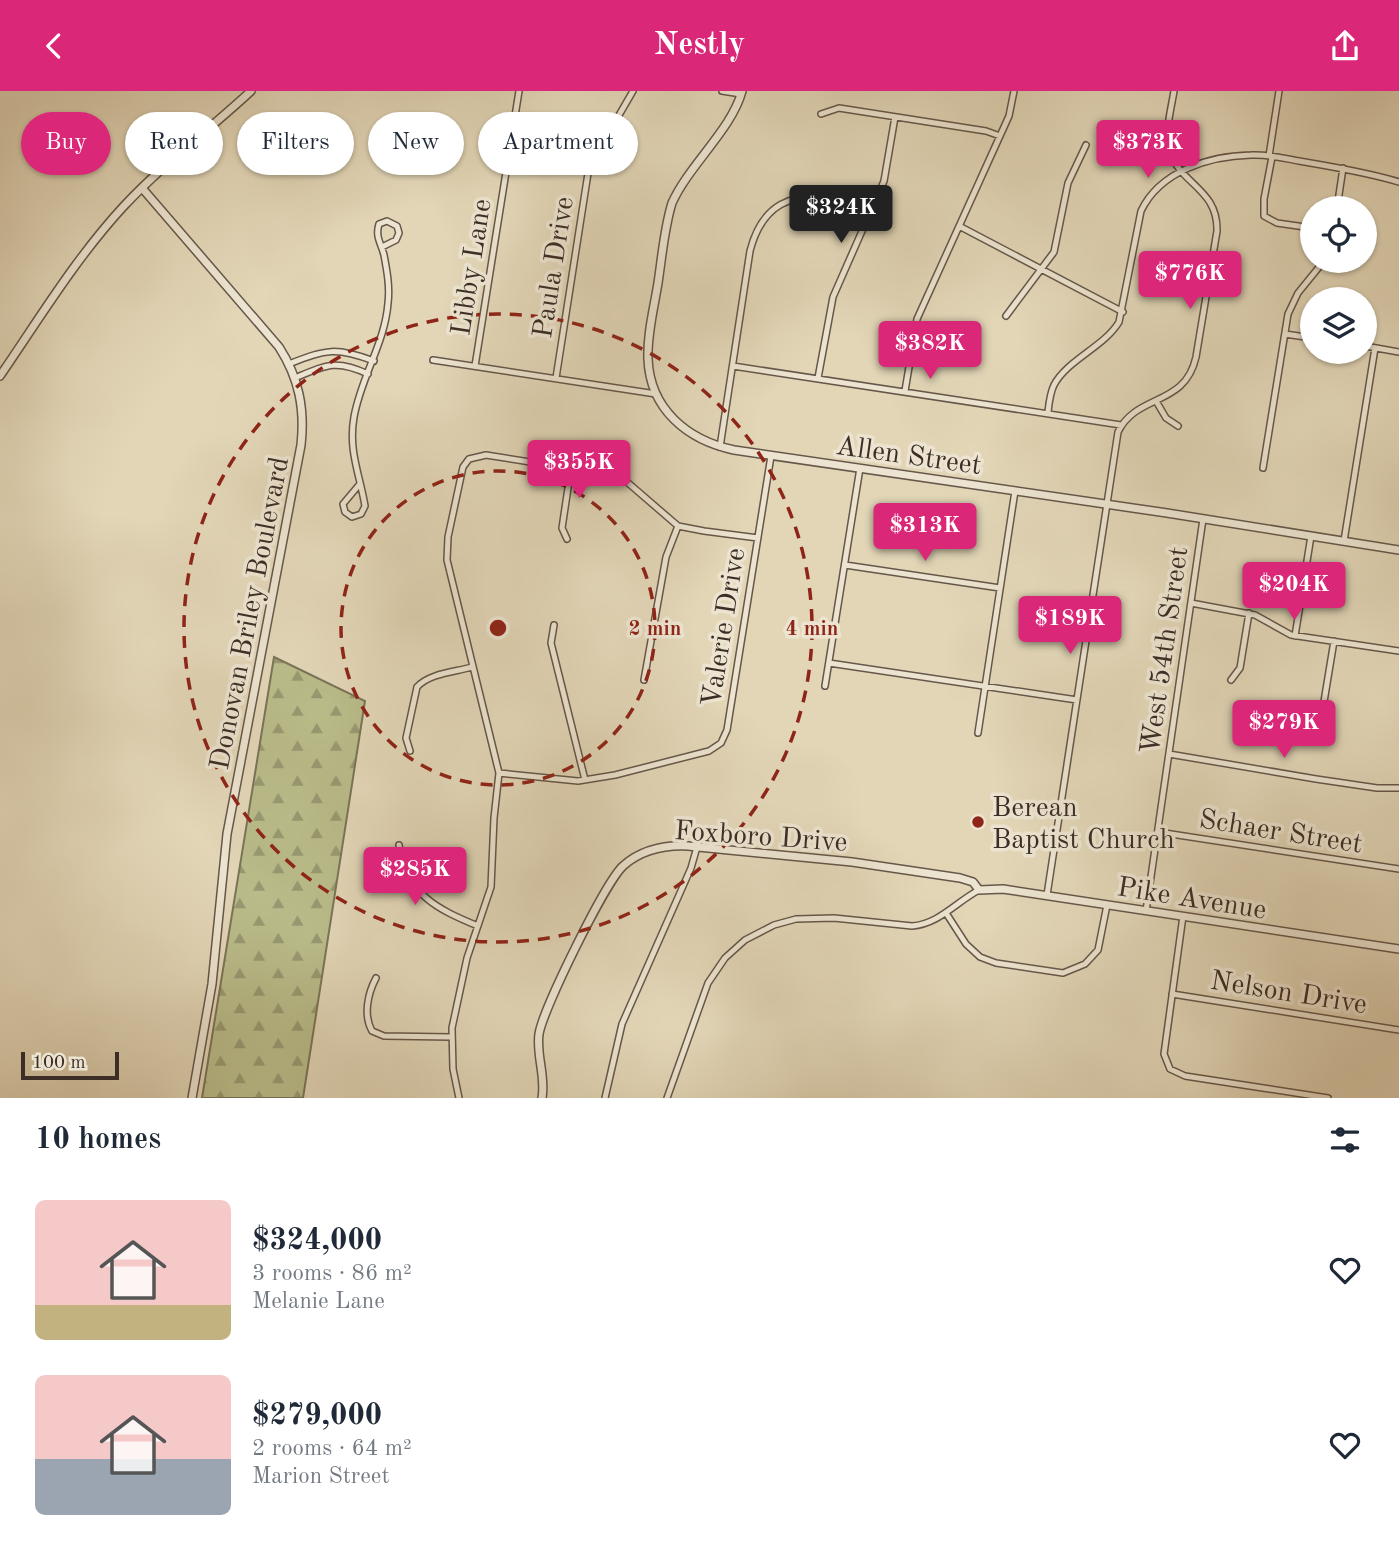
<!DOCTYPE html>
<html lang="en">
<head>
<meta charset="utf-8">
<style>
	:root { --surface:#fff; --page:#f6f6f7; --text:#1f2937; --muted:#747a83; --accent:#db2777 }
	body { margin:0; font-family:"Old Standard TT",serif; background:var(--page); color:var(--text); height:100vh; display:flex; flex-direction:column; font-size:26px; white-space:nowrap }
	* { box-sizing:border-box; margin:0 }
	p { font-size:23px; color:var(--muted) }
	.icon { flex:none; width:38px; height:38px; fill:none; stroke:currentColor; stroke-width:2; stroke-linecap:round; stroke-linejoin:round }
	.map { position:relative; height:1007px; overflow:hidden }
	.drawer { display:flex; flex-direction:column; background:var(--surface); flex:1 }
	.drawer>* { flex:none }
	.guide { position:absolute; left:21px; top:21px; width:700px; height:63px; display:flex; gap:14px }
	.controls { position:absolute; left:1300px; top:105px; display:grid; gap:14px }
	.controls a { display:grid; place-items:center; width:77px; height:77px; border-radius:50%; background:var(--surface); box-shadow:0 2px 5px #0004; font-size:35px }
	.scale { position:absolute; left:21px; bottom:18px; width:98px; box-sizing:border-box; padding-left:7px; border:4px solid #3c2d26; border-top:0; font-size:19px; line-height:24px; white-space:nowrap; color:#3c2d26; -webkit-text-stroke:5px #ece4d0; paint-order:stroke }
	.price { position:absolute; translate:-50% -60px; padding:0 16px; border-radius:7px; background:var(--accent); color:#fff; font-size:23px; line-height:46px; filter:drop-shadow(0 2px 4px #0008) }
	.price::after { content:''; position:absolute; left:50%; top:42px; width:21px; height:16px; margin-left:-10px; background:inherit; clip-path:polygon(0 0,100% 0,50% 100%) }
	.price.on { background:#222; color:#fff }
	ul { padding:0; list-style:none }
	li { display:flex; align-items:center; gap:21px; height:175px; padding:0 35px }
	li span { display:grid; place-items:center; flex:none; width:196px; height:140px; border-radius:10px; color:#555 }
	li>.icon { margin-inline-start:auto }
	span .icon { width:84px; height:84px; fill:#fffc; stroke-width:1 }
	li b { font-size:30px }
	h2 { display:flex; justify-content:space-between; align-items:center; height:84px; padding:0 35px; font-size:30px }
	.chip { padding:0 24px; border-radius:32px; background:var(--surface); box-shadow:0 2px 5px #0004; font-size:24px; line-height:63px }
	.chip.on { background:var(--accent); color:#fff }
	header { display:flex; justify-content:space-between; align-items:center; height:91px; padding:0 35px; background:var(--accent); color:#fff; font-size:32px; font-weight:800 }
	.map>svg:first-child { display:block }
</style>
</head>
<body>
<header><svg class="icon" aria-label="back" viewBox="0 0 24 24"><path d="M15 5l-7 7 7 7"/></svg>Nestly<svg class="icon" aria-label="share" viewBox="0 0 24 24"><path d="M12 15V3M7 8l5-5 5 5M5 13v7h14v-7"/></svg></header>
<div class="map">
<svg width="1399" height="1007" viewBox="0 0 1399 1007">
	<defs>
		<pattern id="forest-firs" width="22" height="20" patternUnits="userSpaceOnUse" patternTransform="scale(1.75)"><rect width="22" height="20" fill="#b9bc8a"/><path d="M5 1l3.5 6h-7zM16 11l3.5 6h-7z" fill="#989971"/></pattern>
	</defs>
	<rect width="100%" height="100%" fill="#e2d6b7"/>
	<filter id="stains"><feTurbulence type="fractalNoise" baseFrequency=".00286" numOctaves="4"/><feColorMatrix values="0 0 0 0 .2 0 0 0 0 .09 0 0 0 0 .02 0 0 0 .5 -.17"/></filter>
	<radialGradient id="worn" r=".72"><stop offset=".6" stop-color="#630" stop-opacity="0"/><stop offset="1" stop-color="#630" stop-opacity=".3"/></radialGradient>
	<path fill="url(#forest-firs)" stroke="#7a7458" stroke-width="2" d="M274 566 365 610 303 1007H202Z"/>
	<g fill="none" stroke-linecap="round" stroke-linejoin="round">
		<defs>
			<path id="minor" d="M722 0 741 3
				M821 23 839 17 986 40 1000 45
				M1269 65 1279 0
				M1272 66 1264 108V125L1277 132 1312 137
				M1337 117 1343 77
				M959 135 1123 221
				M1006 225 1054 161 1068 92 1086 54
				M1285 243 1312 247
				M1365 255 1399 261
				M433 269 656 303
				M289 273C327 258 336 256 374 270
				M475 275 519 0
				M733 275 1121 334
				M295 287C326 274 336 268 368 283
				M556 287 589 76 633 0
				M818 287 833 206 884 90 895 26
				M905 300 917 228 1009 25 1014 0
				M1156 310 1166 327 1178 335
				M1048 321C1049 312 1050 302 1054 294 1067 269 1104 256 1119 231L1141 120C1160 80 1209 65 1251 64 1267 63 1283 67 1299 70 1333 76 1366 81 1399 91
				M720 356 750 160C762 113 791 101 837 106 850 107 861 108 874 113
				M1263 377 1288 223 1298 202 1324 170
				M359 394 343 413 345 421 352 426 361 423 365 415C360 384 348 360 354 326 361 286 385 252 388 212 390 196 387 180 384 164 381 152 375 146 379 133L387 130 397 135 399 142 396 149 382 156
				M567 448 562 437 571 377
				M1344 450 1375 257
				M845 474 1000 497
				M1191 512 1255 524 1291 544 1399 560
				M554 534 551 552 585 689
				M1295 545 1311 445
				M829 572 1077 609
				M644 589 666 466 678 435
				M1231 589 1240 577 1249 522
				M825 595 860 377
				M978 642 1015 400
				M1318 647 1334 550
				M410 660 406 647 417 596C430 582 455 581 472 576
				M1169 663 1316 688 1377 697H1399
				M499 682 578 690 615 684 709 660 721 652 727 639 771 365
				M1158 741 1399 778
				M399 754C407 804 437 818 478 835
				M1047 804 1118 341C1137 302 1185 316 1196 266L1217 140C1218 98 1181 94 1170 61 1164 42 1171 19 1174 0
				M1146 820 1203 428
				M946 822 966 853 980 866 996 872 1063 882 1085 873 1098 859 1107 814
				M1183 825 1164 963 1170 978 1185 985 1328 1007
				M376 887C368 902 363 924 372 940L384 945 451 946
				M1172 903 1399 939
				M459 1007 453 978 452 937 467 867 491 796 494 727 499 682 447 469 448 446 463 376 469 368 486 364 606 383 627 391 678 435 704 440 758 447
				M605 1007 622 933 691 777 697 756
				M667 1007 708 892 725 867 745 849 774 834 796 828 834 827 912 835C939 833 956 811 979 799"/>
			<path id="tertiary" d="M742 0C732 38 689 74 672 112 664 138 662 166 658 192 654 217 647 243 648 268 650 318 687 349 734 359L1167 422 1399 459
				M142 97 279 256C299 287 305 318 301 354L227 743 212 893 192 1007
				M0 285C39 228 76 167 123 116 163 73 209 39 251 0
				M542 1007C546 986 536 964 539 943 543 918 605 792 623 775 641 759 665 754 688 755L852 771 960 787 973 791 979 799 1003 798 1399 858"/>
		</defs>
		<use href="#minor" stroke="#66574a" stroke-width="8"/>
		<use href="#tertiary" stroke="#66574a" stroke-width="10"/>
		<use href="#minor" stroke="#ece4d0" stroke-width="5"/>
		<use href="#tertiary" stroke="#ece4d0" stroke-width="7"/>
	</g>
	<g fill="none" stroke="#8f2418" stroke-width="3.5" stroke-dasharray="12 9">
		<circle cx="498" cy="537" r="157"/>
		<circle cx="498" cy="537" r="314"/>
	</g>
	<circle fill="#8f2418" stroke="#ece4d0" stroke-width="2.5" cx="978" cy="731" r="7"/>
	<g text-anchor="middle" stroke-width="7" stroke-linejoin="round" paint-order="stroke">
		<g font-size="28" fill="#3c2d26" stroke="#ece4d0">
			<text transform="translate(470 176) rotate(-81)" y="10">Libby Lane</text>
			<text transform="translate(552 176) rotate(-81)" y="10">Paula Drive</text>
			<text transform="translate(909 363) rotate(8)" y="10">Allen Street</text>
			<text transform="translate(248 522) rotate(-79)" y="10">Donovan Briley Boulevard</text>
			<text transform="translate(722 536) rotate(-81)" y="10">Valerie Drive</text>
			<text transform="translate(1163 559) rotate(-82)" y="10">West 54th Street</text>
			<text transform="translate(1281 739) rotate(9)" y="10">Schaer Street</text>
			<text transform="translate(761 744) rotate(4)" y="10">Foxboro Drive</text>
			<text transform="translate(1192 806) rotate(9)" y="10">Pike Avenue</text>
			<text transform="translate(1289 900) rotate(9)" y="10">Nelson Drive</text>
		</g>
		<g font-size="28" fill="#3c2d26" stroke="#ece4d0" text-anchor="start">
			<text x="992" y="725">Berean<tspan x="992" dy="32">Baptist Church</tspan></text>
		</g>
	</g>
	<circle cx="498" cy="537" r="10" fill="#8f2418" stroke="#ece4d0" stroke-width="3.5"/>
	<g font-size="21" text-anchor="middle" font-weight="bold" fill="#8f2418" stroke="#ece4d0" stroke-width="7" stroke-linejoin="round" paint-order="stroke">
		<text x="655" y="544">2 min</text>
		<text x="812" y="544">4 min</text>
	</g>
	<rect width="100%" height="100%" filter="url(#stains)"/>
	<rect width="100%" height="100%" fill="url(#worn)"/>
</svg>
<div class="controls">
<a><svg class="icon" aria-label="locate" viewBox="0 0 24 24"><circle cx="12" cy="12" r="6"/><path d="M12 2v4M12 18v4M2 12h4M18 12h4"/></svg></a>
<a><svg class="icon" aria-label="layers" viewBox="0 0 24 24"><path d="M12 4l9 5-9 5-9-5zM3 14l9 5 9-5"/></svg></a>
</div>
<div class="scale">100 m</div>
<b class="price" style="left:1148px;top:89px">$373K</b>
<b class="price on" style="left:841px;top:154px">$324K</b>
<b class="price" style="left:1190px;top:220px">$776K</b>
<b class="price" style="left:930px;top:290px">$382K</b>
<b class="price" style="left:579px;top:409px">$355K</b>
<b class="price" style="left:925px;top:472px">$313K</b>
<b class="price" style="left:1294px;top:531px">$204K</b>
<b class="price" style="left:1070px;top:565px">$189K</b>
<b class="price" style="left:1284px;top:669px">$279K</b>
<b class="price" style="left:415px;top:816px">$285K</b>
<div class="guide">
<a class="chip on">Buy</a>
<a class="chip">Rent</a>
<a class="chip">Filters</a>
<a class="chip">New</a>
<a class="chip">Apartment</a>
</div>
</div>
<section class="drawer">
<h2>10 homes<svg class="icon" aria-label="filters" viewBox="0 0 24 24"><path d="M4 7h16M4 17h16"/><circle cx="9" cy="7" r="2"/><circle cx="15" cy="17" r="2"/></svg></h2>
<ul>
<li><span style="background:linear-gradient(#f6c9c9 75%,#c2b280 0)"><svg class="icon" aria-label="home" viewBox="0 0 24 24"><path d="M3 11l9-7 9 7M6 9v11h12V9"/></svg></span><div><b>$324,000</b><p>3 rooms · 86 m²</p><p>Melanie Lane</p></div><svg class="icon" aria-label="heart" viewBox="0 0 24 24"><path d="M12 20l-8-8c-3-5 5-10 8-4 3-6 11-1 8 4z"/></svg></li>
<li><span style="background:linear-gradient(#f6c9c9 60%,#9aa5b1 0)"><svg class="icon" aria-label="home" viewBox="0 0 24 24"><path d="M3 11l9-7 9 7M6 9v11h12V9"/></svg></span><div><b>$279,000</b><p>2 rooms · 64 m²</p><p>Marion Street</p></div><svg class="icon" aria-label="heart" viewBox="0 0 24 24"><path d="M12 20l-8-8c-3-5 5-10 8-4 3-6 11-1 8 4z"/></svg></li>
</ul>
</section>
</body>
</html>
